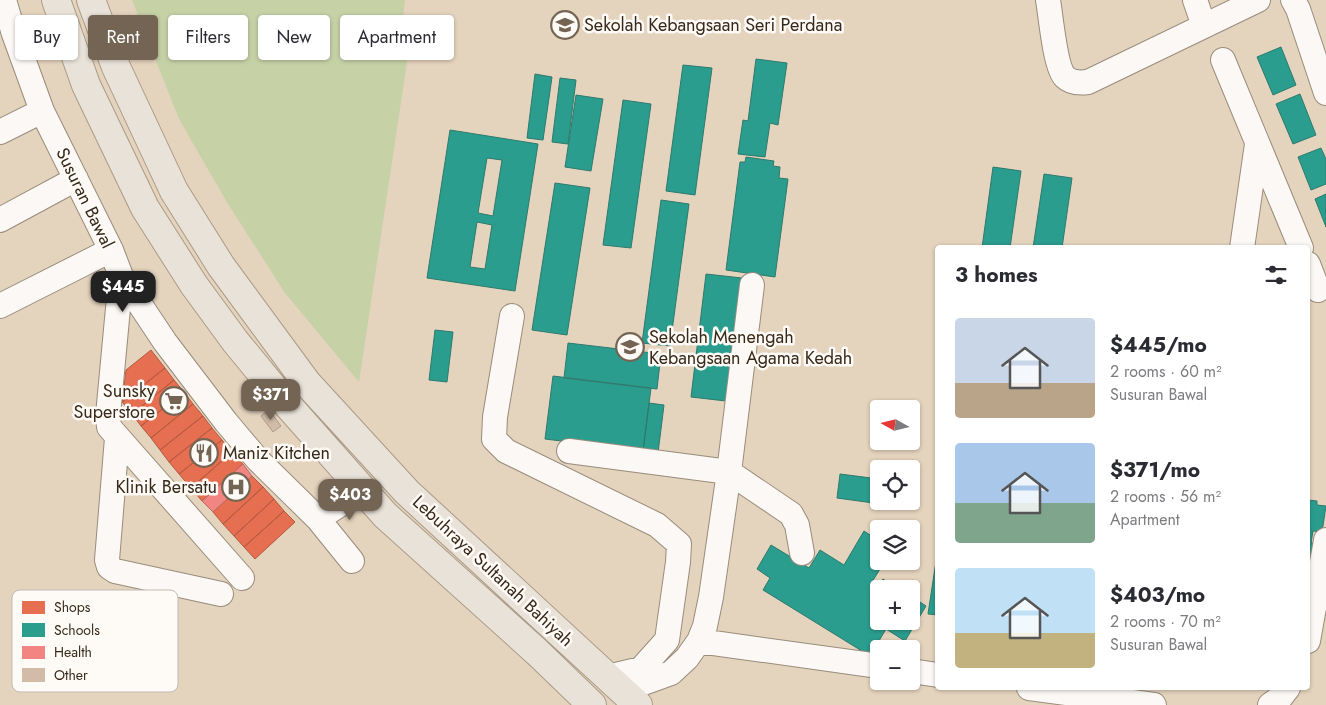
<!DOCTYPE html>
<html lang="en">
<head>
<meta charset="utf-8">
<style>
	:root { --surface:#fff; --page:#f2f2f3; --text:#2b2b33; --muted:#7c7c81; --accent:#736453 }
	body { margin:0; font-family:Jost,sans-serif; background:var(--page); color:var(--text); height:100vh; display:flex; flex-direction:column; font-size:19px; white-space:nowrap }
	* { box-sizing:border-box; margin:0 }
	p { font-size:16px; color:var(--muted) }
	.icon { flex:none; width:28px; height:28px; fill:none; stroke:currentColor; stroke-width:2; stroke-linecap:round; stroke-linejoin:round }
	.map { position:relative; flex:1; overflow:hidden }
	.panel { position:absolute; left:935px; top:245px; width:375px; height:445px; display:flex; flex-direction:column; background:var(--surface); border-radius:5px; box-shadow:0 1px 4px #0004 }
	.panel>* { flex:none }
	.guide { position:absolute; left:15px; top:15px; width:475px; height:45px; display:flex; gap:10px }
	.needle { width:32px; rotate:278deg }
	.fabs { position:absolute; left:870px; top:400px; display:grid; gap:10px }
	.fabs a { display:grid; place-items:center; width:50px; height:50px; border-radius:5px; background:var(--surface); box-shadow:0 1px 4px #0004; font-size:25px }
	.price { position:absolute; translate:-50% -42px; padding:0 11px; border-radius:10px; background:var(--accent); color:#fff; font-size:16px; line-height:32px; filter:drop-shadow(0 1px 2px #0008) }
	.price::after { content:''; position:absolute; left:50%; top:30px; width:15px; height:11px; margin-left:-8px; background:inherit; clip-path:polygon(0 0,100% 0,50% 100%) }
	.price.on { background:#222; color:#fff }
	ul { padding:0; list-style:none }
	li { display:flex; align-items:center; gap:15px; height:125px; padding:0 20px }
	li span { display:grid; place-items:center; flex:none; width:140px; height:100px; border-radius:5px; color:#555 }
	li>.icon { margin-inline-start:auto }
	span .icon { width:60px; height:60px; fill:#fffc; stroke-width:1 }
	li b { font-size:21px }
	h2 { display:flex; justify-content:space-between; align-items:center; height:60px; padding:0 20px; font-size:21px }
	.tag { padding:0 18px; border-radius:5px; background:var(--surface); box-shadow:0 1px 4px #0004; font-size:18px; line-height:45px }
	.tag.on { background:var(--accent); color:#fff }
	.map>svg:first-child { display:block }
</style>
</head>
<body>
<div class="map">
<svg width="1326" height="705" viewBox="0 0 1326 705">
	<rect width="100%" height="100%" fill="#e4d3bd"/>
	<path fill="#c6d1a6" d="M132 0H405L399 50 408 55 359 382 285 293 228 204 179 119Z"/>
	<path fill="#e76f51" stroke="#b25a40" d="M151 350 165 368 122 402 126 370Z
		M165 368 174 380 132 414 122 402Z
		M174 380 184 392 141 426 132 414Z
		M184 392 193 404 151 438 141 426Z
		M193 404 203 416 160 450 151 438Z
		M203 416 212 428 169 462 160 450Z
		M212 428 222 440 179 474 169 462Z
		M222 440 232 452 191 488 179 474Z
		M232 452 243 464 202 501 191 488Z
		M252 476 263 487 223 524 213 512Z
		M263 487 274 499 234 536 223 524Z
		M274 499 284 511 244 547 234 536Z
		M284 511 295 522 255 559 244 547Z"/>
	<path fill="#2a9d8f" stroke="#2e7a6c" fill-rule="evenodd" d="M1281 47 1296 85 1273 95 1257 57Z
		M756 59 787 63 778 125 770 123 765 157 738 154 743 120 748 121Z
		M683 65 712 68 695 195 666 191Z
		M535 74 552 77 543 140 527 138Z
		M560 78 576 80 568 144 552 142Z
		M1300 94 1316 135 1293 144 1276 104Z
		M576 95 603 99 591 171 565 167Z
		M623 100 651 104 631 248 603 245Z
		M450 130 538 144 515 291 427 278ZM487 158 502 160 493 216 478 213ZM477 222 492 225 485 269 470 267Z
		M1321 148 1326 159V184L1311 190 1298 157Z
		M746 157 774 161 773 166 780 167 779 178 788 179 775 277 726 270 740 162H745Z
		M993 167 1021 171 1010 248H982Z
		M1044 174 1072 178 1062 248H1033Z
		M555 183 590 188 567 335 532 330Z
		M1326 194V227L1315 199Z
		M661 200 689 204 670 346 642 343Z
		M706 274 742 278 726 401 691 397Z
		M435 330 453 332 447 382 429 380Z
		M568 343 661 354 657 389 564 378Z
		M553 376 651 388 643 451 545 439Z
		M649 403 664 405 658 453 643 451Z
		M840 474 879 479V501H896L895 506 837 498Z
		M1308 500 1317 501V505L1326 506 1322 532 1313 531 1311 543 1319 544 1317 561 1308 560V565Z
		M864 531 879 541V561H885L872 582 878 586 883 579 899 589H879V621H911V596L926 606 905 641 886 629 870 656 763 590 770 578 757 569 771 545 809 568 820 550 844 565Z
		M938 548V615L928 614Z"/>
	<path fill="#f28482" stroke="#ba6963" d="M243 464 252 476 213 512 202 501Z"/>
	<path fill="#d2bca8" stroke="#ac9c8d" d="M269 410 281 426 273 432 261 416Z"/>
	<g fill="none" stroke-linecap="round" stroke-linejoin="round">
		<defs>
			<path id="minor" d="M4 0 14 34 42 111 111 250 121 276 165 342 226 422 258 460 318 519 352 561
				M1048 0C1051 17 1055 67 1065 77 1071 83 1080 83 1088 82L1258 0
				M1195 0 1204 26
				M1293 0 1298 9 1326 93
				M1223 60 1301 248
				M0 132 42 111
				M0 220 76 179
				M1242 248 1257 144
				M1308 264 1318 290
				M121 276 108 415 109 427 242 578
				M0 306 111 250
				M512 316 495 417 494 439 506 451 657 525 679 544 678 562 667 640 641 669 608 677
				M117 438 107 560 109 567 115 571 221 594
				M569 451 729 472 791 514 797 525 802 553
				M318 519 362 490
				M699 641 879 666
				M1308 641 1326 540
				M911 671 938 675
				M1029 688 1154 705
				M624 690 671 673 687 658 699 641 705 626 711 597 729 472 752 285
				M1270 705 1281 697 1288 688"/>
			<path id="major" d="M56 0 86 85 145 208 194 285 235 341 285 402 385 515 537 652 592 705
				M91 0 116 67 174 191 221 266 307 383 407 492 638 705"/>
		</defs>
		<use href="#minor" stroke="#998c7b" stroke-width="26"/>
		<use href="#major" stroke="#ab9b85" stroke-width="30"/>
		<use href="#minor" stroke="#fbf8f5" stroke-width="24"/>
		<use href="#major" stroke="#e9e2d9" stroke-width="28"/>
	</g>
	<defs>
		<symbol id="school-ring" viewBox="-11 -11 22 22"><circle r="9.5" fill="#fefaf6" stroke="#736453" stroke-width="1.5"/><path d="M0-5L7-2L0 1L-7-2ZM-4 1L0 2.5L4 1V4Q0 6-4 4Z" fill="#736453"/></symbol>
		<symbol id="supermarket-ring" viewBox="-11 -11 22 22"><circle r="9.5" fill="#fefaf6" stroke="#736453" stroke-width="1.5"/><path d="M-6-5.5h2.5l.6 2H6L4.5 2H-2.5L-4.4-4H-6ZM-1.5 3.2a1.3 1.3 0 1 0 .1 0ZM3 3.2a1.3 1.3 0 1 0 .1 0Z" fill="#736453"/></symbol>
		<symbol id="restaurant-ring" viewBox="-11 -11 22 22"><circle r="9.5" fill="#fefaf6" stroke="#736453" stroke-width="1.5"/><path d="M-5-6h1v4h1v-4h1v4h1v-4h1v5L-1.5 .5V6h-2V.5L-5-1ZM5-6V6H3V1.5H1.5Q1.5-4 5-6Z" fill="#736453"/></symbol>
		<symbol id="hospital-ring" viewBox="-11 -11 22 22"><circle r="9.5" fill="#fefaf6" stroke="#736453" stroke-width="1.5"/><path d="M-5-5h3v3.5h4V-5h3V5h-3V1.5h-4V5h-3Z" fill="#736453"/></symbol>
	</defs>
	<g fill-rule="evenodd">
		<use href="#school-ring" x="549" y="9" width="32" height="32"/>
		<use href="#school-ring" x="614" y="331" width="32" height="32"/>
		<use href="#supermarket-ring" x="158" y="385" width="32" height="32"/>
		<use href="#restaurant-ring" x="188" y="437" width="32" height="32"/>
		<use href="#hospital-ring" x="220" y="471" width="32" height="32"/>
	</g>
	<g text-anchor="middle" stroke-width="5" stroke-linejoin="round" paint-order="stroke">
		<g font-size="18" fill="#36291a" stroke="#fefaf6" text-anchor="start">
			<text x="584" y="31">Sekolah Kebangsaan Seri Perdana</text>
			<text x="649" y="343">Sekolah Menengah<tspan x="649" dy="21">Kebangsaan Agama Kedah</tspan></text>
			<text x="155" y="397" text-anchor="end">Sunsky<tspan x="155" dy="21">Superstore</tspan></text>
			<text x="223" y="459">Maniz Kitchen</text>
			<text x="217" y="493" text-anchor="end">Klinik Bersatu</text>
		</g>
		<g font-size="18" fill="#36291a" stroke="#fefaf6">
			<text transform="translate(85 198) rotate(64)" y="6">Susuran Bawal</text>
			<text transform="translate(493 571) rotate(43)" y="6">Lebuhraya Sultanah Bahiyah</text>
		</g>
	</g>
	<rect x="12" y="590" width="166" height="102" rx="8" fill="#fefaf6" stroke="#c2bbb4" stroke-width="1"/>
	<rect x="22" y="601" width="23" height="13" fill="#e76f51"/>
	<rect x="22" y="623" width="23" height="14" fill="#2a9d8f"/>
	<rect x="22" y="646" width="23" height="13" fill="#f28482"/>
	<rect x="22" y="668" width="23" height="14" fill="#d2bca8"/>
	<g font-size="14" fill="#36291a">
		<text x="54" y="612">Shops</text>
		<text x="54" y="635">Schools</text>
		<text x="54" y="657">Health</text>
		<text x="54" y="680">Other</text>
	</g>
</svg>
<div class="fabs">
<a><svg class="needle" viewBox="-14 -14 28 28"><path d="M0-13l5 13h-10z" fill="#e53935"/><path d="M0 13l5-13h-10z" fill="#7c7c81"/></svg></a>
<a><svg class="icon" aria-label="locate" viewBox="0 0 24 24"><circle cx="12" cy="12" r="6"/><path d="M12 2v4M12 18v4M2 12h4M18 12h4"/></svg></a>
<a><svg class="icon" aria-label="layers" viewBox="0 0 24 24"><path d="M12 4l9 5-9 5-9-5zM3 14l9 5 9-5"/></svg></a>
<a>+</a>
<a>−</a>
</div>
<b class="price on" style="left:123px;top:313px">$445</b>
<b class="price" style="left:271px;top:421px">$371</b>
<b class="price" style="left:350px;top:521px">$403</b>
<div class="guide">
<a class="tag">Buy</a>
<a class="tag on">Rent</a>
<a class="tag">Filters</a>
<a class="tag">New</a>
<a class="tag">Apartment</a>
</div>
<section class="panel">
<h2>3 homes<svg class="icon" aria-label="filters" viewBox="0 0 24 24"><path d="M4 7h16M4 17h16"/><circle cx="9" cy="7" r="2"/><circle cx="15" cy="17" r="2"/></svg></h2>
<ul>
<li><span style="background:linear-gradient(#c9d6e8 65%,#b9a48a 0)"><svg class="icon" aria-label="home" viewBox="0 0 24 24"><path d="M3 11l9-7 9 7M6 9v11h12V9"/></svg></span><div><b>$445/mo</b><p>2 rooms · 60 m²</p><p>Susuran Bawal</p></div></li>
<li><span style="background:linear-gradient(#a9c7e8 60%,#7fa58c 0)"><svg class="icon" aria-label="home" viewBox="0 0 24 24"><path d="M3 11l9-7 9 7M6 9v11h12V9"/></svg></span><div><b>$371/mo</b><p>2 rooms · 56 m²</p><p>Apartment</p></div></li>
<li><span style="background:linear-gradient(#bfe0f5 65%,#c2b280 0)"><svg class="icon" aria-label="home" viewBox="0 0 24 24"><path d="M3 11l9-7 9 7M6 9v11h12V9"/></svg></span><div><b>$403/mo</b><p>2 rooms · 70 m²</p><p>Susuran Bawal</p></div></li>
</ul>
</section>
</div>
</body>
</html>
